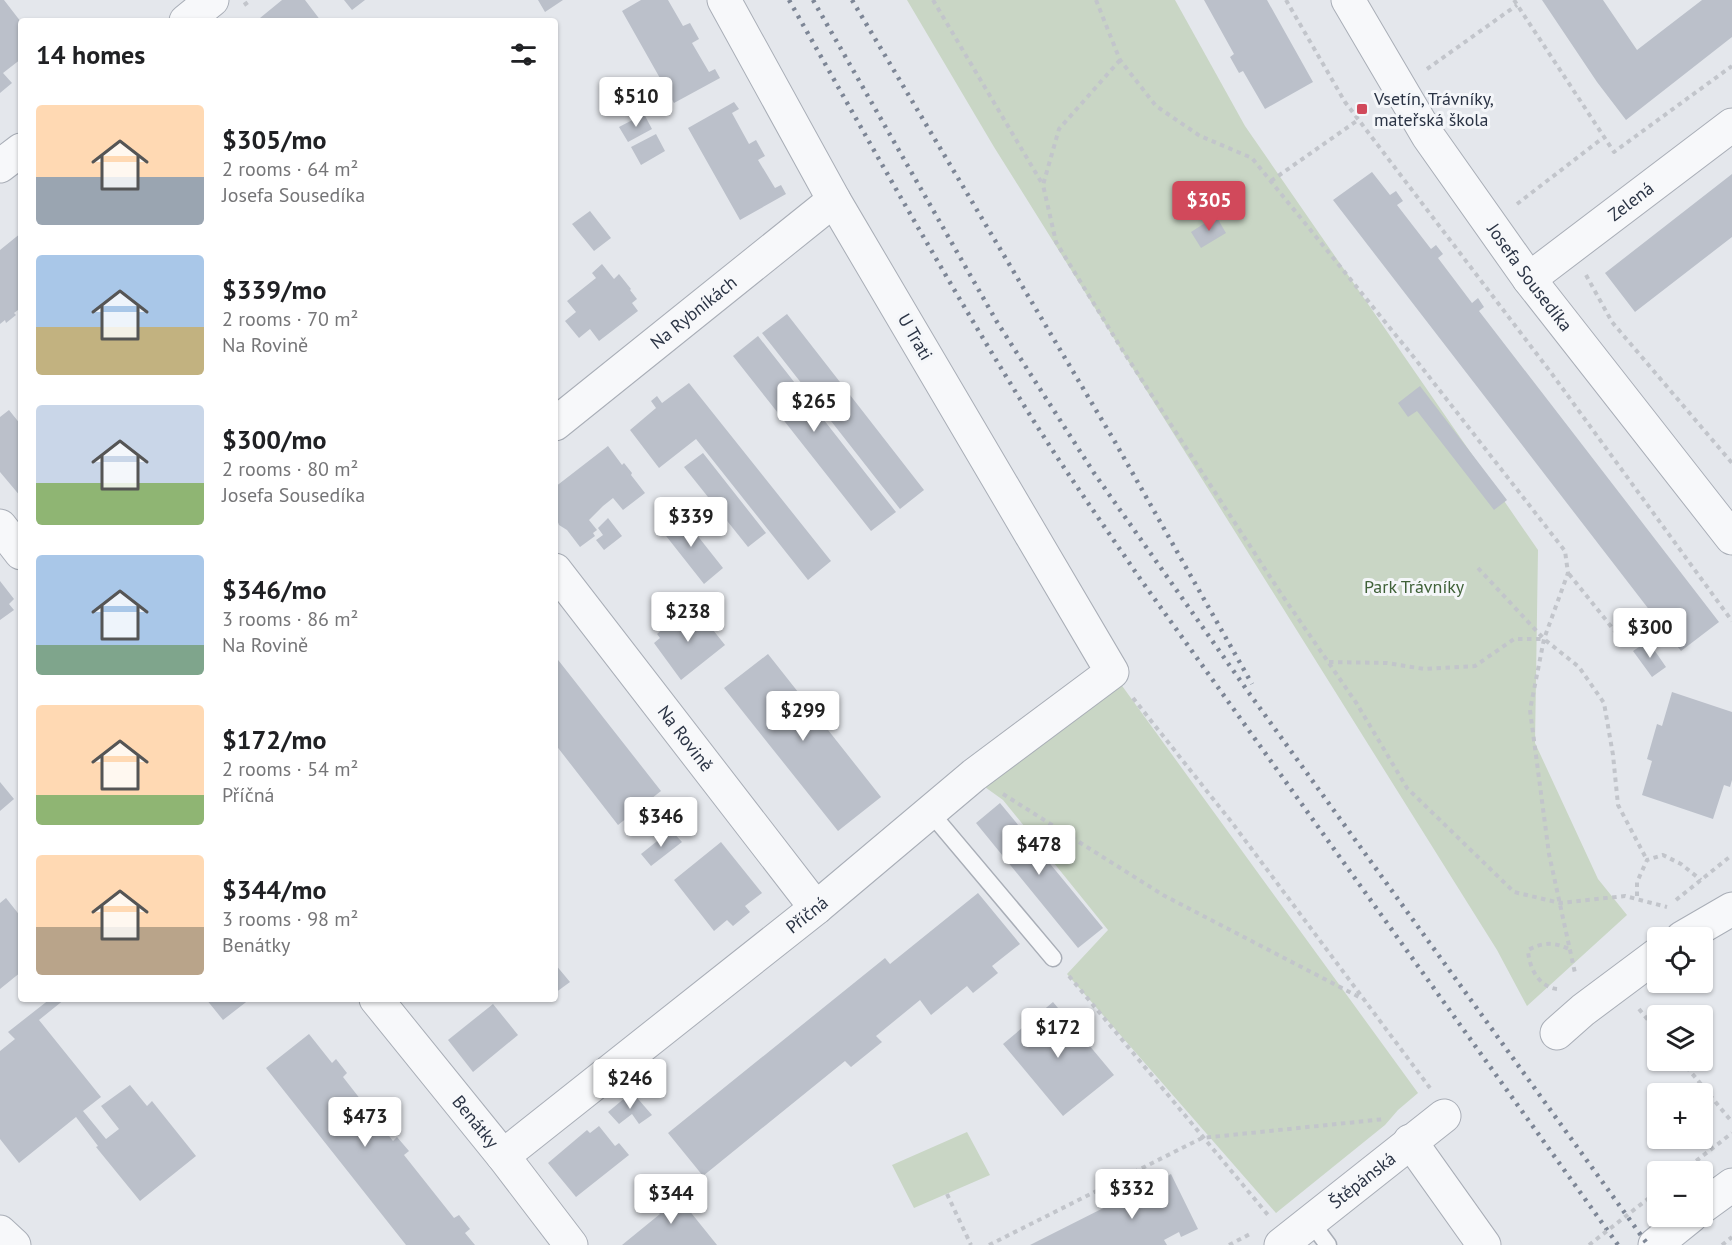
<!DOCTYPE html>
<html lang="en">
<head>
<meta charset="utf-8">
<style>
	:root { --surface:#fff; --page:#f6f6f6; --text:#202124; --muted:#757577; --accent:#d1495b }
	body { margin:0; font-family:"PT Sans",sans-serif; background:var(--page); color:var(--text); height:100vh; display:flex; flex-direction:column; font-size:22px; white-space:nowrap }
	* { box-sizing:border-box; margin:0 }
	p { font-size:20px; color:var(--muted) }
	.icon { flex:none; width:33px; height:33px; fill:none; stroke:currentColor; stroke-width:2; stroke-linecap:round; stroke-linejoin:round }
	.map { position:relative; flex:1; overflow:hidden }
	.panel { position:absolute; left:18px; top:18px; width:540px; height:984px; display:flex; flex-direction:column; background:var(--surface); border-radius:6px; box-shadow:0 2px 4px #0004 }
	.panel>* { flex:none }
	.buttons { position:absolute; left:1647px; top:927px; display:grid; gap:12px }
	.buttons a { display:grid; place-items:center; width:66px; height:66px; border-radius:6px; background:var(--surface); box-shadow:0 2px 4px #0004; font-size:30px }
	.price { position:absolute; translate:-50% -51px; padding:0 14px; border-radius:6px; background:#fff; color:#222; font-size:20px; line-height:39px; filter:drop-shadow(0 2px 3px #0008) }
	.price::after { content:''; position:absolute; left:50%; top:36px; width:18px; height:14px; margin-left:-9px; background:inherit; clip-path:polygon(0 0,100% 0,50% 100%) }
	.price.active { background:var(--accent); color:#fff }
	ul { padding:0; list-style:none }
	li { display:flex; align-items:center; gap:18px; height:150px; padding:0 18px }
	li span { display:grid; place-items:center; flex:none; width:168px; height:120px; border-radius:6px; color:#555 }
	li>.icon { margin-inline-start:auto }
	span .icon { width:72px; height:72px; fill:#fffc; stroke-width:1 }
	li b { font-size:26px }
	h2 { display:flex; justify-content:space-between; align-items:center; height:72px; padding:0 18px; font-size:26px }
	.map>svg:first-child { display:block }
</style>
</head>
<body>
<div class="map">
<svg width="1732" height="1245" viewBox="0 0 1732 1245">
	<rect width="100%" height="100%" fill="#e4e7ec"/>
	<path fill="#c9d6c5" d="M907 0H1175L1245 126 1538 550 1535 743 1598 879 1627 915 1527 1006 1497 950 994 147Z
		M1112 672 1418 1093 1398 1110 1385 1125 1276 1213 1067 974 1108 930 1003 800 971 777Z
		M967 1132 990 1175 914 1208 892 1165Z"/>
	<path fill="#bbc0ca" d="M0 0H4L21 22V59L3 73 12 83 0 93Z
		M282 0H305L321 21H262L260 18Z
		M344 0H365L352 10Z
		M538 0H563L545 12Z
		M641 0H668L683 26 690 23 699 39 692 43 709 72 715 69 720 78 674 103 622 11Z
		M1204 0H1267L1313 82 1265 109 1243 71 1239 73 1230 57 1234 54Z
		M1542 0H1603L1637 50 1702 0H1732V37L1626 120 1597 82Z
		M734 102 739 109 732 113 749 144 756 140 765 156 758 160 775 188 781 185 786 194 740 220 688 128Z
		M644 114 652 129 628 142 619 127Z
		M656 134 665 151 641 165 631 147Z
		M1372 172 1390 195 1396 191 1403 201 1397 205 1431 249 1436 245 1443 254 1438 258 1472 303 1478 298 1484 307 1479 311 1719 622 1681 651 1333 200Z
		M1732 174V237L1635 312 1605 273Z
		M590 211 611 238 594 251 572 224Z
		M1216 216 1226 233 1201 248 1191 232Z
		M21 233V313L18 310 14 313 16 315 6 323 5 320 0 324V250Z
		M602 264 614 279 619 274 631 289 630 290 637 299 632 303 638 311 599 341 590 329 579 338 565 321 576 312 567 301 596 278 592 273Z
		M787 314 924 490 900 509 762 333Z
		M758 336 896 512 871 531 733 356Z
		M689 383 831 561 808 580 696 439 659 468 630 430 656 408 651 401 657 396 662 403Z
		M1420 386 1507 500 1494 510 1417 411 1408 417 1398 403Z
		M9 410 21 425V497L0 472V417Z
		M608 446 622 465 624 463 632 473 631 475 645 493 623 510 613 498 603 506 589 520 597 530 593 533 595 536 580 547 567 530 559 525 555 514V487Z
		M703 453 766 533 748 547 684 467Z
		M678 511 723 568 704 584 659 527Z
		M608 518 622 536 604 550 596 540 603 535 598 528Z
		M0 581 14 599 9 604 14 610 0 620Z
		M697 610 725 645 681 680 654 643 660 638 657 634 680 614 684 620Z
		M1648 641 1666 667 1652 677 1633 651Z
		M768 654 881 797 838 831 724 688Z
		M555 656 661 791 618 825 555 744Z
		M1672 692 1732 712V780L1730 787 1724 785 1713 819 1642 795 1652 761 1647 759 1657 724 1662 726Z
		M0 782 14 799 0 811Z
		M1000 803 1103 928 1078 948 976 823Z
		M671 830 682 842 651 866 641 854Z
		M721 842 762 893 745 906 750 912 733 926 727 920 714 931 674 880Z
		M978 893 1020 944 992 966 998 973 973 993 967 986 931 1015 920 1000 876 1036 882 1042 851 1067 845 1061 703 1176 668 1133 885 958 890 964Z
		M6 898 21 917V972L0 989V903Z
		M555 964 570 982 555 993Z
		M50 999H65L39 1020 101 1097 83 1111 106 1139 119 1129 101 1106 130 1085 147 1106 152 1101 196 1156 140 1201 96 1147 98 1146 76 1117 19 1163 0 1139V1051L15 1039 8 1032Z
		M206 999H250L223 1020Z
		M1053 1002 1114 1075 1063 1116 1003 1044Z
		M493 1004 518 1035 473 1072 448 1040Z
		M309 1034 332 1063 336 1059 347 1073 343 1077 393 1141 397 1137 409 1151 404 1155 454 1218 459 1215 470 1229 465 1233 475 1245H406L266 1068Z
		M632 1092 652 1115 639 1124 632 1114 619 1124 608 1112Z
		M599 1126 615 1146 619 1143 629 1155 576 1197 548 1163 587 1130 590 1133Z
		M1171 1174 1198 1229 1181 1237 1179 1232 1164 1240 1167 1245H1030Z
		M667 1185 680 1199 717 1245H622L660 1214 649 1200Z"/>
	<g fill="none" stroke-linecap="round" stroke-linejoin="round">
		<defs>
			<path id="service" d="M930 812 1053 958
				M1311 1222 1328 1245"/>
			<g id="minor">
				<path id="s1" d="M1348 0 1428 136 1529 279 1732 538"/>
				<path d="M186 21 212 0"/>
				<path d="M0 166 21 150"/>
				<path id="s2" d="M1529 279 1732 125"/>
				<path id="s3" d="M555 424 834 200"/>
				<path d="M0 526 21 553"/>
				<path id="s4" d="M555 570 816 908"/>
				<path d="M1682 938 1732 909"/>
				<path id="s5" d="M376 999 503 1156 571 1245"/>
				<path d="M1557 1033 1583 1010 1658 954"/>
				<path d="M1410 1141 1484 1245"/>
				<path id="s6" d="M503 1156 816 908 974 775 1112 672 834 200 724 0"/>
				<path d="M0 1232 14 1245"/>
				<path id="s7" d="M1281 1245 1444 1116"/>
			</g>
			<path id="tertiary" d="M1702 1207 1732 1185
				M1655 1245 1691 1216"/>
		</defs>
		<use href="#service" stroke="#a9aeb7" stroke-width="19"/>
		<use href="#minor" stroke="#a9aeb7" stroke-width="35"/>
		<use href="#tertiary" stroke="#a9aeb7" stroke-width="35"/>
		<path stroke="#c2c5cb" stroke-width="4" stroke-dasharray="4.5 4.5" stroke-linecap="butt" d="M933 0 1043 185
			M1096 0 1120 60 1156 106 1200 136 1252 158 1416 360 1565 551 1568 573 1544 639 1530 710 1549 854 1575 973
			M1286 0 1345 102 1552 374 1732 621
			M1514 0 1614 152 1732 66
			M244 5 251 0
			M1120 60 1059 129 1043 185 1056 242 1123 351 1280 592 1357 704 1407 788 1514 892 1560 903 1625 896 1667 907
			M1427 69 1517 5
			M1271 181 1358 120
			M1517 204 1604 137
			M1586 275 1612 322 1732 463
			M1478 568 1544 639 1579 667 1604 703 1613 755 1618 805 1647 860
			M1569 574 1626 645
			M1329 662 1387 663 1424 669 1475 666 1514 639H1543
			M1133 698 1233 824 1430 1088
			M1003 794 1163 895 1361 998
			M1637 896V882L1647 860 1663 855 1681 864 1701 880
			M1676 900 1732 855
			M1069 976 1268 1215
			M1557 989C1539 987 1529 968 1528 950 1543 942 1554 942 1569 949
			M1639 1009 1658 1032
			M1681 1060 1732 1122
			M1682 1172 1732 1133
			M947 1194 971 1245
			M989 1245 1202 1138 1385 1119
			M1229 1245 1250 1234
			M1722 1245 1732 1237"/>
		<use href="#service" stroke="#f7f8fa" stroke-width="16"/>
		<use href="#minor" stroke="#f7f8fa" stroke-width="33"/>
		<use href="#tertiary" stroke="#f7f8fa" stroke-width="33"/>
		<path stroke="#7d8696" stroke-width="4.5" stroke-dasharray="3 6" stroke-linecap="butt" d="M789 0C865 134 939 268 1020 399 1058 461 1100 520 1141 580L1618 1245
			M813 0 997 322 1094 473 1249 693 1648 1245
			M852 0 1115 442 1252 684"/>
		<path stroke="#c2c5cb" stroke-width="4" stroke-dasharray="4.5 4.5" stroke-linecap="butt" d="M1589 1245 1658 1191"/>
	</g>
	<rect fill="#d1495b" stroke="#f4f6f9" stroke-width="2" x="1356" y="103" width="12" height="12" rx="3"/>
	<g text-anchor="middle" stroke-width="6" stroke-linejoin="round" paint-order="stroke">
		<g font-size="18" fill="#2b3445" stroke="#f4f6f9" text-anchor="start">
			<text x="1374" y="105">Vsetín, Trávníky,<tspan x="1374" dy="21">mateřská škola</tspan></text>
		</g>
		<g font-size="18" fill="#2b3445" stroke="#f4f6f9">
			<text dy="6" stroke="none"><textPath href="#s2" startOffset="128">Zelená</textPath></text>
			<text dy="6" stroke="none"><textPath href="#s1" startOffset="332">Josefa Sousedíka</textPath></text>
			<text dy="6" stroke="none"><textPath href="#s3" startOffset="178">Na Rybníkách</textPath></text>
			<text transform="translate(915 337) rotate(60)" y="6">U Trati</text>
			<text dy="6" stroke="none"><textPath href="#s4" startOffset="213">Na Rovině</textPath></text>
			<text dy="6" stroke="none"><textPath href="#s6" startOffset="388">Příčná</textPath></text>
			<text dy="6" stroke="none"><textPath href="#s5" startOffset="158">Benátky</textPath></text>
			<text dy="6" stroke="none"><textPath href="#s7" startOffset="104">Štěpánská</textPath></text>
		</g>
		<g font-size="18" fill="#3f6138" stroke="#f4f6f9">
			<text x="1414" y="593">Park Trávníky</text>
		</g>
	</g>
</svg>
<div class="buttons">
<a><svg class="icon" aria-label="locate" viewBox="0 0 24 24"><circle cx="12" cy="12" r="6"/><path d="M12 2v4M12 18v4M2 12h4M18 12h4"/></svg></a>
<a><svg class="icon" aria-label="layers" viewBox="0 0 24 24"><path d="M12 4l9 5-9 5-9-5zM3 14l9 5 9-5"/></svg></a>
<a>+</a>
<a>−</a>
</div>
<b class="price" style="left:636px;top:128px">$510</b>
<b class="price active" style="left:1209px;top:232px">$305</b>
<b class="price" style="left:814px;top:433px">$265</b>
<b class="price" style="left:691px;top:548px">$339</b>
<b class="price" style="left:688px;top:643px">$238</b>
<b class="price" style="left:1650px;top:659px">$300</b>
<b class="price" style="left:803px;top:742px">$299</b>
<b class="price" style="left:661px;top:848px">$346</b>
<b class="price" style="left:1039px;top:876px">$478</b>
<b class="price" style="left:1058px;top:1059px">$172</b>
<b class="price" style="left:630px;top:1110px">$246</b>
<b class="price" style="left:365px;top:1148px">$473</b>
<b class="price" style="left:1132px;top:1220px">$332</b>
<b class="price" style="left:671px;top:1225px">$344</b>
<section class="panel">
<h2>14 homes<svg class="icon" aria-label="filters" viewBox="0 0 24 24"><path d="M4 7h16M4 17h16"/><circle cx="9" cy="7" r="2"/><circle cx="15" cy="17" r="2"/></svg></h2>
<ul>
<li><span style="background:linear-gradient(#ffd9b3 60%,#9aa5b1 0)"><svg class="icon" aria-label="home" viewBox="0 0 24 24"><path d="M3 11l9-7 9 7M6 9v11h12V9"/></svg></span><div><b>$305/mo</b><p>2 rooms · 64 m²</p><p>Josefa Sousedíka</p></div></li>
<li><span style="background:linear-gradient(#a9c7e8 60%,#c2b280 0)"><svg class="icon" aria-label="home" viewBox="0 0 24 24"><path d="M3 11l9-7 9 7M6 9v11h12V9"/></svg></span><div><b>$339/mo</b><p>2 rooms · 70 m²</p><p>Na Rovině</p></div></li>
<li><span style="background:linear-gradient(#c9d6e8 65%,#8fb573 0)"><svg class="icon" aria-label="home" viewBox="0 0 24 24"><path d="M3 11l9-7 9 7M6 9v11h12V9"/></svg></span><div><b>$300/mo</b><p>2 rooms · 80 m²</p><p>Josefa Sousedíka</p></div></li>
<li><span style="background:linear-gradient(#a9c7e8 75%,#7fa58c 0)"><svg class="icon" aria-label="home" viewBox="0 0 24 24"><path d="M3 11l9-7 9 7M6 9v11h12V9"/></svg></span><div><b>$346/mo</b><p>3 rooms · 86 m²</p><p>Na Rovině</p></div></li>
<li><span style="background:linear-gradient(#ffd9b3 75%,#8fb573 0)"><svg class="icon" aria-label="home" viewBox="0 0 24 24"><path d="M3 11l9-7 9 7M6 9v11h12V9"/></svg></span><div><b>$172/mo</b><p>2 rooms · 54 m²</p><p>Příčná</p></div></li>
<li><span style="background:linear-gradient(#ffd9b3 60%,#b9a48a 0)"><svg class="icon" aria-label="home" viewBox="0 0 24 24"><path d="M3 11l9-7 9 7M6 9v11h12V9"/></svg></span><div><b>$344/mo</b><p>3 rooms · 98 m²</p><p>Benátky</p></div></li>
</ul>
</section>
</div>
</body>
</html>
